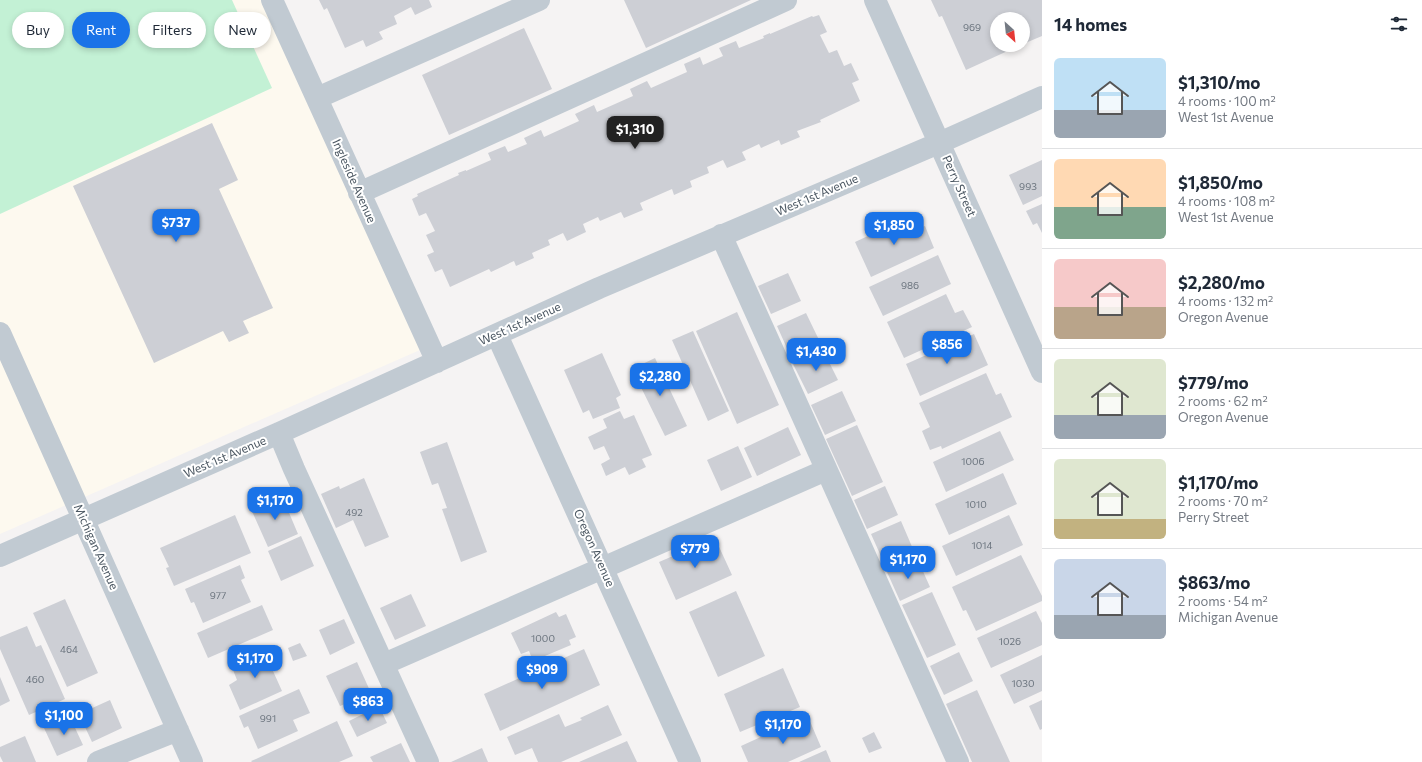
<!DOCTYPE html>
<html lang="en">
<head>
<meta charset="utf-8">
<style>
	:root { --surface:#fff; --page:#f2f2f3; --text:#1f2937; --muted:#747a83; --line:#e0e1e3; --accent:#1a73e8 }
	body { margin:0; font-family:Commissioner,sans-serif; background:var(--page); color:var(--text); height:100vh; display:flex; flex-direction:column; font-size:15px; white-space:nowrap }
	* { box-sizing:border-box; margin:0 }
	p { font-size:13px; color:var(--muted) }
	.icon { flex:none; width:22px; height:22px; fill:none; stroke:currentColor; stroke-width:2; stroke-linecap:round; stroke-linejoin:round }
	.map { position:relative; flex:1; overflow:hidden }
	.panel { display:flex; flex-direction:column; background:var(--surface); width:380px }
	.panel>* { flex:none }
	.hud { position:absolute; left:12px; top:12px; width:380px; height:36px; display:flex; gap:8px }
	.needle { width:26px; rotate:153deg }
	.buttons { position:absolute; left:990px; top:12px; display:grid; gap:8px }
	.buttons a { display:grid; place-items:center; width:40px; height:40px; border-radius:50%; background:var(--surface); box-shadow:0 2px 6px #0003; font-size:20px }
	.price { position:absolute; translate:-50% -34px; padding:0 9px; border-radius:8px; background:var(--accent); color:#fff; font-size:13px; line-height:26px; filter:drop-shadow(0 1px 2px #0008) }
	.price::after { content:''; position:absolute; left:50%; top:24px; width:12px; height:9px; margin-left:-6px; background:inherit; clip-path:polygon(0 0,100% 0,50% 100%) }
	.price.selected { background:#222; color:#fff }
	ul { padding:0; list-style:none }
	li { display:flex; align-items:center; gap:12px; height:100px; padding:0 12px }
	li+li { border-top:1px solid var(--line) }
	li span { display:grid; place-items:center; flex:none; width:112px; height:80px; border-radius:6px; color:#555 }
	li>.icon { margin-inline-start:auto }
	span .icon { width:48px; height:48px; fill:#fffc; stroke-width:1 }
	li b { font-size:17px }
	h2 { display:flex; justify-content:space-between; align-items:center; height:48px; padding:0 12px; font-size:17px }
	.chip { padding:0 14px; border-radius:18px; background:var(--surface); box-shadow:0 2px 6px #0003; font-size:14px; line-height:36px }
	.chip.selected { background:var(--accent); color:#fff }
	main { display:flex; flex:1; min-height:0 }
	.map>svg:first-child { display:block }
</style>
</head>
<body>
<main>
<div class="map">
<svg width="1042" height="762" viewBox="0 0 1042 762">
	<rect width="100%" height="100%" fill="#f5f3f3"/>
	<path fill="#fdf9ef" d="M0 0H263L420 350 0 534Z"/>
	<path fill="#c3f1d5" d="M0 0H232L272 88 0 214Z"/>
	<path fill="#cdcfd5" d="M319 0H429L432 7 415 15 411 7 394 16 397 24 379 32 383 39 366 47 363 40 345 48 327 8 324 10Z
		M624 0H751L646 48Z
		M931 0H1042V36L1023 44V19H997V45H1021L966 70 942 16 939 17Z
		M819 15 827 32 820 35 829 53 837 50 844 66 851 63 859 80 852 83 860 101 820 120 821 122 797 131 800 137 781 145 779 140 761 148 759 144 742 152 746 160 727 168 723 160 707 167 709 173 690 181 692 187 674 195 672 189 640 203 643 210 624 218 621 212 600 221 598 217 583 224 586 232 567 241 563 233 548 240 550 245 532 253 534 258 516 266 514 261 491 272 489 269 450 287 442 269 435 272 427 255 434 252 426 235 435 231 426 213 419 216 412 199 418 196 417 194 459 175 458 173 466 170V171L491 160 488 153 505 146 508 152 527 144 524 138 541 130 544 137 579 121 575 114 594 105 597 112 633 96 630 89 647 81 651 88 687 72 684 64 700 57 703 65 723 56 719 48 736 41 739 48 764 38 763 36 770 33V34L812 16 813 17Z
		M524 28 552 89 449 135 422 75Z
		M212 123 238 180 219 189 273 308 243 321 249 333 229 342 223 331 154 363 73 186Z
		M1042 160V196L1023 205 1009 175Z
		M1042 204V233L1037 223 1033 225 1026 211Z
		M913 215 919 228 925 226 934 248 871 277 855 242Z
		M938 255 951 284 883 316 869 287Z
		M788 273 801 301 771 314 758 286Z
		M946 294 955 313 963 310 972 327 904 358 887 322Z
		M737 312 779 405 737 424 696 331Z
		M806 313 820 342 790 355 777 326Z
		M693 331 729 411 708 421 672 340Z
		M974 334 988 365 920 396 906 364Z
		M823 350 838 380 808 394 793 364Z
		M602 353 621 395 616 398 620 408 593 419 589 410 583 413 564 370Z
		M655 358 687 426 665 436 632 369Z
		M986 373 996 395 1001 393 1012 417 942 449 941 446 930 450 922 431 930 427 919 403Z
		M842 391 856 421 825 435 811 405Z
		M620 411 624 419 634 415 652 455 642 459 646 467 629 475 625 467 606 476 601 464 610 459 604 446 594 450 588 437 607 428 603 419Z
		M857 425 883 482 852 496 826 439Z
		M788 427 801 455 757 476 744 448Z
		M1000 431 1014 460 946 492 933 462Z
		M447 442 487 552 461 562 442 509 447 508 438 483 432 485 420 452Z
		M738 446 752 477 721 491 707 460Z
		M1003 473 1017 504 949 535 935 504Z
		M364 478 389 537 365 547 353 520 336 528 321 494 339 486 340 489Z
		M885 486 898 515 867 529 854 500Z
		M282 496 298 534 268 547 251 509Z
		M235 515 251 553 174 586 166 568 169 567 160 548Z
		M1009 515 1023 545 956 576 942 546Z
		M901 521 913 549 884 563 871 534Z
		M301 536 314 566 281 581 268 551Z
		M715 538 732 575 676 600 659 562Z
		M1021 555 1042 596V601L976 631 966 610 963 611 952 587Z
		M917 558 930 587 900 601 887 572Z
		M240 565 245 578 241 580 251 602 203 623 194 602 191 603 185 589Z
		M736 591 765 656 718 677 689 612Z
		M932 592 956 645 927 658 902 605Z
		M411 594 426 626 395 640 380 608Z
		M65 599 98 673 67 687 33 613Z
		M262 605 273 630 208 658 197 633Z
		M1036 611 1042 623V645L991 668 977 638Z
		M556 612 559 617 566 614 576 637 569 640 571 645 533 661 529 651 521 654 511 633Z
		M344 619 355 643 330 655 319 630Z
		M27 626 36 647 41 645 65 699 29 715 0 649V637Z
		M300 643 307 656 293 661 288 648Z
		M269 648 279 669 273 671 282 691 240 710 229 685 237 680 231 665Z
		M584 649 600 685 500 731 484 694Z
		M959 652 973 681 944 695 930 666Z
		M1042 655V691L1014 704 1000 675Z
		M357 662 371 693 340 706 326 676Z
		M783 668 800 707 740 732 724 694Z
		M0 677 10 701 0 706Z
		M299 689 310 713 293 720 298 731 258 749 248 726 244 728 239 716Z
		M977 690 1010 762H972L946 704Z
		M110 700 122 728 92 742 79 714Z
		M1042 700V729L1040 730 1029 706Z
		M608 705 622 735 561 762H538L532 748 515 755 507 737 559 714 565 727 582 720 580 718Z
		M379 706 387 723 357 737 349 721Z
		M70 717 83 745 57 756 44 728Z
		M809 719 821 747 788 762H748L741 746 767 734 768 737Z
		M337 721 353 756 339 762H252L251 761 256 759Z
		M874 732 882 748 869 753 862 738Z
		M25 736 36 762H3L0 756V747Z
		M627 741 637 762H579L618 745Z
		M401 743 410 762H373L370 757Z
		M482 748 488 762H451Z
		M826 750 831 762H799Z"/>
	<g fill="none" stroke-linecap="round" stroke-linejoin="round">
		<path stroke="#c1cad2" stroke-width="22" d="M272 0 437 362
			M875 0 1042 372
			M317 98 539 0
			M359 193 786 0
			M721 235 958 762
			M0 333 192 762
			M497 335 690 762
			M279 433 294 469 428 762
			M0 556 279 433 599 288 939 143 1042 97
			M384 664 826 470
			M98 762 178 730"/>
	</g>
	<g text-anchor="middle" stroke-width="4" stroke-linejoin="round" paint-order="stroke">
		<g font-size="10" fill="#6b747e">
			<text x="972" y="31">969</text>
			<text x="1028" y="190">993</text>
			<text x="910" y="289">986</text>
			<text x="973" y="465">1006</text>
			<text x="976" y="508">1010</text>
			<text x="354" y="516">492</text>
			<text x="982" y="549">1014</text>
			<text x="218" y="599">977</text>
			<text x="543" y="642">1000</text>
			<text x="1010" y="645">1026</text>
			<text x="69" y="653">464</text>
			<text x="35" y="683">460</text>
			<text x="1023" y="687">1030</text>
			<text x="268" y="722">991</text>
		</g>
		<g font-size="12" fill="#4a5661" stroke="#fff">
			<text transform="translate(354 181) rotate(66)" y="4">Ingleside Avenue</text>
			<text transform="translate(959 186) rotate(66)" y="4">Perry Street</text>
			<text transform="translate(817 195) rotate(-23)" y="4">West 1st Avenue</text>
			<text transform="translate(520 324) rotate(-24)" y="4">West 1st Avenue</text>
			<text transform="translate(225 457) rotate(-23)" y="4">West 1st Avenue</text>
			<text transform="translate(96 547) rotate(66)" y="4">Michigan Avenue</text>
			<text transform="translate(594 548) rotate(66)" y="4">Oregon Avenue</text>
		</g>
	</g>
</svg>
<div class="buttons">
<a><svg class="needle" viewBox="-14 -14 28 28"><path d="M0-13l5 13h-10z" fill="#e53935"/><path d="M0 13l5-13h-10z" fill="#747a83"/></svg></a>
</div>
<b class="price selected" style="left:635px;top:150px">$1,310</b>
<b class="price" style="left:176px;top:243px">$737</b>
<b class="price" style="left:894px;top:246px">$1,850</b>
<b class="price" style="left:947px;top:365px">$856</b>
<b class="price" style="left:816px;top:372px">$1,430</b>
<b class="price" style="left:660px;top:397px">$2,280</b>
<b class="price" style="left:275px;top:521px">$1,170</b>
<b class="price" style="left:695px;top:569px">$779</b>
<b class="price" style="left:908px;top:580px">$1,170</b>
<b class="price" style="left:255px;top:679px">$1,170</b>
<b class="price" style="left:542px;top:690px">$909</b>
<b class="price" style="left:368px;top:722px">$863</b>
<b class="price" style="left:64px;top:736px">$1,100</b>
<b class="price" style="left:783px;top:745px">$1,170</b>
<div class="hud">
<a class="chip">Buy</a>
<a class="chip selected">Rent</a>
<a class="chip">Filters</a>
<a class="chip">New</a>
</div>
</div>
<section class="panel">
<h2>14 homes<svg class="icon" aria-label="filters" viewBox="0 0 24 24"><path d="M4 7h16M4 17h16"/><circle cx="9" cy="7" r="2"/><circle cx="15" cy="17" r="2"/></svg></h2>
<ul>
<li><span style="background:linear-gradient(#bfe0f5 65%,#9aa5b1 0)"><svg class="icon" aria-label="home" viewBox="0 0 24 24"><path d="M3 11l9-7 9 7M6 9v11h12V9"/></svg></span><div><b>$1,310/mo</b><p>4 rooms · 100 m²</p><p>West 1st Avenue</p></div></li>
<li><span style="background:linear-gradient(#ffd9b3 60%,#7fa58c 0)"><svg class="icon" aria-label="home" viewBox="0 0 24 24"><path d="M3 11l9-7 9 7M6 9v11h12V9"/></svg></span><div><b>$1,850/mo</b><p>4 rooms · 108 m²</p><p>West 1st Avenue</p></div></li>
<li><span style="background:linear-gradient(#f6c9c9 60%,#b9a48a 0)"><svg class="icon" aria-label="home" viewBox="0 0 24 24"><path d="M3 11l9-7 9 7M6 9v11h12V9"/></svg></span><div><b>$2,280/mo</b><p>4 rooms · 132 m²</p><p>Oregon Avenue</p></div></li>
<li><span style="background:linear-gradient(#dfe7d0 70%,#9aa5b1 0)"><svg class="icon" aria-label="home" viewBox="0 0 24 24"><path d="M3 11l9-7 9 7M6 9v11h12V9"/></svg></span><div><b>$779/mo</b><p>2 rooms · 62 m²</p><p>Oregon Avenue</p></div></li>
<li><span style="background:linear-gradient(#dfe7d0 75%,#c2b280 0)"><svg class="icon" aria-label="home" viewBox="0 0 24 24"><path d="M3 11l9-7 9 7M6 9v11h12V9"/></svg></span><div><b>$1,170/mo</b><p>2 rooms · 70 m²</p><p>Perry Street</p></div></li>
<li><span style="background:linear-gradient(#c9d6e8 70%,#9aa5b1 0)"><svg class="icon" aria-label="home" viewBox="0 0 24 24"><path d="M3 11l9-7 9 7M6 9v11h12V9"/></svg></span><div><b>$863/mo</b><p>2 rooms · 54 m²</p><p>Michigan Avenue</p></div></li>
</ul>
</section>
</main>
</body>
</html>
